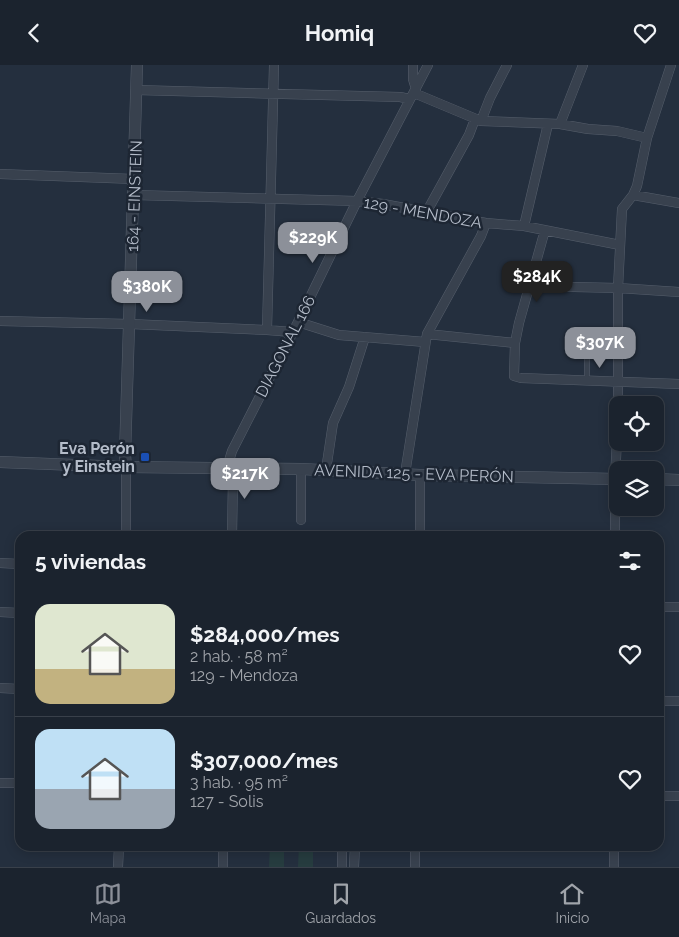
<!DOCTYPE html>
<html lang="es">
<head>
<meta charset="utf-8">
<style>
	:root { --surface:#1b232e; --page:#282f3a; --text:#f1f3f6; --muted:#a0a4aa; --line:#39404a; --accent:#8c9099 }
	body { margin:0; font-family:Raleway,sans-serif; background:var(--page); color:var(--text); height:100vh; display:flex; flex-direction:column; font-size:19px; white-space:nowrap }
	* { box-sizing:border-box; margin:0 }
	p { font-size:16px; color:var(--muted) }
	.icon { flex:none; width:28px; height:28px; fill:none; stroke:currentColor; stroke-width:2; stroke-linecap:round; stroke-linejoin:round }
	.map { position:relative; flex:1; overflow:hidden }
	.side { position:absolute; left:15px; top:466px; width:649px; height:320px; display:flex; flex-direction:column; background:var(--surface); border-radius:15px; box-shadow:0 2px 12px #0003,0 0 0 1px var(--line) }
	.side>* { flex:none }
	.controls { position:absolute; left:609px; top:331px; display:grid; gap:10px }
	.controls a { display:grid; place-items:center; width:55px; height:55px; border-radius:10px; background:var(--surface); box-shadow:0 2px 12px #0003,0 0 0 1px var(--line); font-size:25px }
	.price { position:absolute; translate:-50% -42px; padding:0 11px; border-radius:10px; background:var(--accent); color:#fff; font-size:16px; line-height:32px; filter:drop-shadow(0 1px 2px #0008) }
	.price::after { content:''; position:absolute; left:50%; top:30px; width:15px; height:11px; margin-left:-8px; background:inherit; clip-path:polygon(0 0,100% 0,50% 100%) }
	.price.current { background:#222; color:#fff }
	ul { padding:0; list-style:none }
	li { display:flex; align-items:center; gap:15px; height:125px; padding:0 20px }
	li+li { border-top:1px solid var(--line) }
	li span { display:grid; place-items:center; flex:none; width:140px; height:100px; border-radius:15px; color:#555 }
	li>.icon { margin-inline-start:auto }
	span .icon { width:60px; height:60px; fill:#fffc; stroke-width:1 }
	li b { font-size:21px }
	h2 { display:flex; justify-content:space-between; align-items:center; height:60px; padding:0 20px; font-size:21px }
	header { display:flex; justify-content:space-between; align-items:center; height:65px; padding:0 20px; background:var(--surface); font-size:22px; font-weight:700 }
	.tab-bar { display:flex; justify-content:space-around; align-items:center; height:70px; border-top:1px solid var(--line); background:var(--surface); font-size:14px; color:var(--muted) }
	.tab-bar a { display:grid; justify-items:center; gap:2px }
	.tab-bar .current { color:var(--accent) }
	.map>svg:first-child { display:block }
</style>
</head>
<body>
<header><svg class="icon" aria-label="back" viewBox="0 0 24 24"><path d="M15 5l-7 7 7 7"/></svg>Homiq<svg class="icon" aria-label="heart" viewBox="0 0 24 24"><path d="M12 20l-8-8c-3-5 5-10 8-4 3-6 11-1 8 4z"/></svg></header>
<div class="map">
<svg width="679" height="802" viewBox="0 0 679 802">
	<defs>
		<pattern id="grass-tufts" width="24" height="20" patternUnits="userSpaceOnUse" patternTransform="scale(1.25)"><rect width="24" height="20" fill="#263c3f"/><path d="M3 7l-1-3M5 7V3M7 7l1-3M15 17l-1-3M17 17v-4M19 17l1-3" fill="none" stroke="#435659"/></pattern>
	</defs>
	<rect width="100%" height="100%" fill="#242f3e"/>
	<path fill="url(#grass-tufts)" d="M270 781H284V802H269Z
		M299 781H313V802H298Z"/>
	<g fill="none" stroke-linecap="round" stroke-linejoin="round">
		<defs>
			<path id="service" d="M587 315V290"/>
			<path id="minor" d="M413 0V14L416 24
				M136 25 400 32 410 34
				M414 28 481 56 560 59 588 64 617 66 647 73
				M481 56 490 33 507 0
				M560 59 583 0
				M0 109 134 114
				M134 130 357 136 383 139 486 158 524 161 620 180
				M633 130 679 138
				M426 148 469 70 475 54
				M524 161 548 59
				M545 165 519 258 515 278 514 311 521 313 679 319
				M530 221 618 223 679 227
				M0 256 130 259 267 265 292 267
				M298 257 339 270 425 277
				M267 265 274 0
				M427 269 515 278
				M618 340V223L622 144 633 130 637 121 647 73 671 0
				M326 405 333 358 349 322 365 272
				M405 409 427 269 481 171 486 158
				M301 455V404
				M126 471V402
				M232 471 233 413 229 396 232 386 298 257 357 136 428 0
				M420 471V410
				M615 471V413L618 355
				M0 498 20 499
				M659 542H679
				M0 547 20 548
				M0 623 20 624
				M659 636H679
				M0 718H20
				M659 731H679
				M118 802 119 781
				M223 802V781
				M342 802V781
				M354 802 355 781
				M415 802V781
				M614 802V781"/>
			<path id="tertiary" d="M0 397 126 402 301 404 420 410 618 414
				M126 402 125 390 137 0
				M655 414 679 415"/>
		</defs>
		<use href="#service" stroke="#565f6c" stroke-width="5.5"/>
		<use href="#minor" stroke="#565f6c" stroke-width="10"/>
		<use href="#tertiary" stroke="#565f6c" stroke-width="12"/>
		<use href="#service" stroke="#38414e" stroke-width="4.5"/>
		<use href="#minor" stroke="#38414e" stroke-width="9"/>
		<use href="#tertiary" stroke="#38414e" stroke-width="11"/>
	</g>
	<rect fill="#1a4fb4" stroke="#1d2633" stroke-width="2" x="140" y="387" width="10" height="10" rx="2.5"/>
	<g text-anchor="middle" stroke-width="5" stroke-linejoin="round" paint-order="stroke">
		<g font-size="16" fill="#b4bcc9" stroke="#1d2633">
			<text transform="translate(134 131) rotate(-88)" y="6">164 - EINSTEIN</text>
			<text transform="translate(423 147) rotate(10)" y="6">129 - MENDOZA</text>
			<text transform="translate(285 281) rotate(-63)" y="6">DIAGONAL 166</text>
			<text transform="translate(414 408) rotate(2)" y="6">AVENIDA 125 - EVA PERÓN</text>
		</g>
		<g font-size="16" font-weight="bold" fill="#b4bcc9" stroke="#1d2633" text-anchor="end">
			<text x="135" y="389">Eva Perón<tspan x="135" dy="18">y Einstein</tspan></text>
		</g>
	</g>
</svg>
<div class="controls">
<a><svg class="icon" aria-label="locate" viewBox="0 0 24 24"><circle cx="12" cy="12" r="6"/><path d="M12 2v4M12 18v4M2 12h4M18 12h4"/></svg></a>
<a><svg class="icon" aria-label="layers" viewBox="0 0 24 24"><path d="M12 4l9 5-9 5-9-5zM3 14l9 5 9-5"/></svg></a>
</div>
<b class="price" style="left:313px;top:199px">$229K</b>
<b class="price current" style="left:537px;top:238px">$284K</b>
<b class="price" style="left:147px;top:248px">$380K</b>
<b class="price" style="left:600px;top:304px">$307K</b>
<b class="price" style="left:245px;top:435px">$217K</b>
<section class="side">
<h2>5 viviendas<svg class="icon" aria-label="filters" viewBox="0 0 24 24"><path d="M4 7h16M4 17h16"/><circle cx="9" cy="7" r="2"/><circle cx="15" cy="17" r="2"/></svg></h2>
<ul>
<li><span style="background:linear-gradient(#dfe7d0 65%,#c2b280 0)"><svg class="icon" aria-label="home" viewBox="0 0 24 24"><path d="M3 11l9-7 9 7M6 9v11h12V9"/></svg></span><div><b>$284,000/mes</b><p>2 hab. · 58 m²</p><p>129 - Mendoza</p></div><svg class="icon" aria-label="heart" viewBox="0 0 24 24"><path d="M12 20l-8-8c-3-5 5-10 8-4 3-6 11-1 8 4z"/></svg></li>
<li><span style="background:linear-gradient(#bfe0f5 60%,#9aa5b1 0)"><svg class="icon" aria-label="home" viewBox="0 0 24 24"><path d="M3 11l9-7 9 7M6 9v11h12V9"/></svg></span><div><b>$307,000/mes</b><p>3 hab. · 95 m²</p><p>127 - Solis</p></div><svg class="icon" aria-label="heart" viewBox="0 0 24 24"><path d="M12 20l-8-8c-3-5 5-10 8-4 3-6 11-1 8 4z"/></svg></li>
</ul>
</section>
</div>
<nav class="tab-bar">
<a class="current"><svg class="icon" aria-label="map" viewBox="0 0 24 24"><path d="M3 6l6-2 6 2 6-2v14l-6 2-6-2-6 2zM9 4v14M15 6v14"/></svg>Mapa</a>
<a><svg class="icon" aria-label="saved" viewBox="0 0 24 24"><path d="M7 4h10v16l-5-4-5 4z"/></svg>Guardados</a>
<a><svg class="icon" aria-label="home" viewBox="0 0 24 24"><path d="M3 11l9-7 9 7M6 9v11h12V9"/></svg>Inicio</a>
</nav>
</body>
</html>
